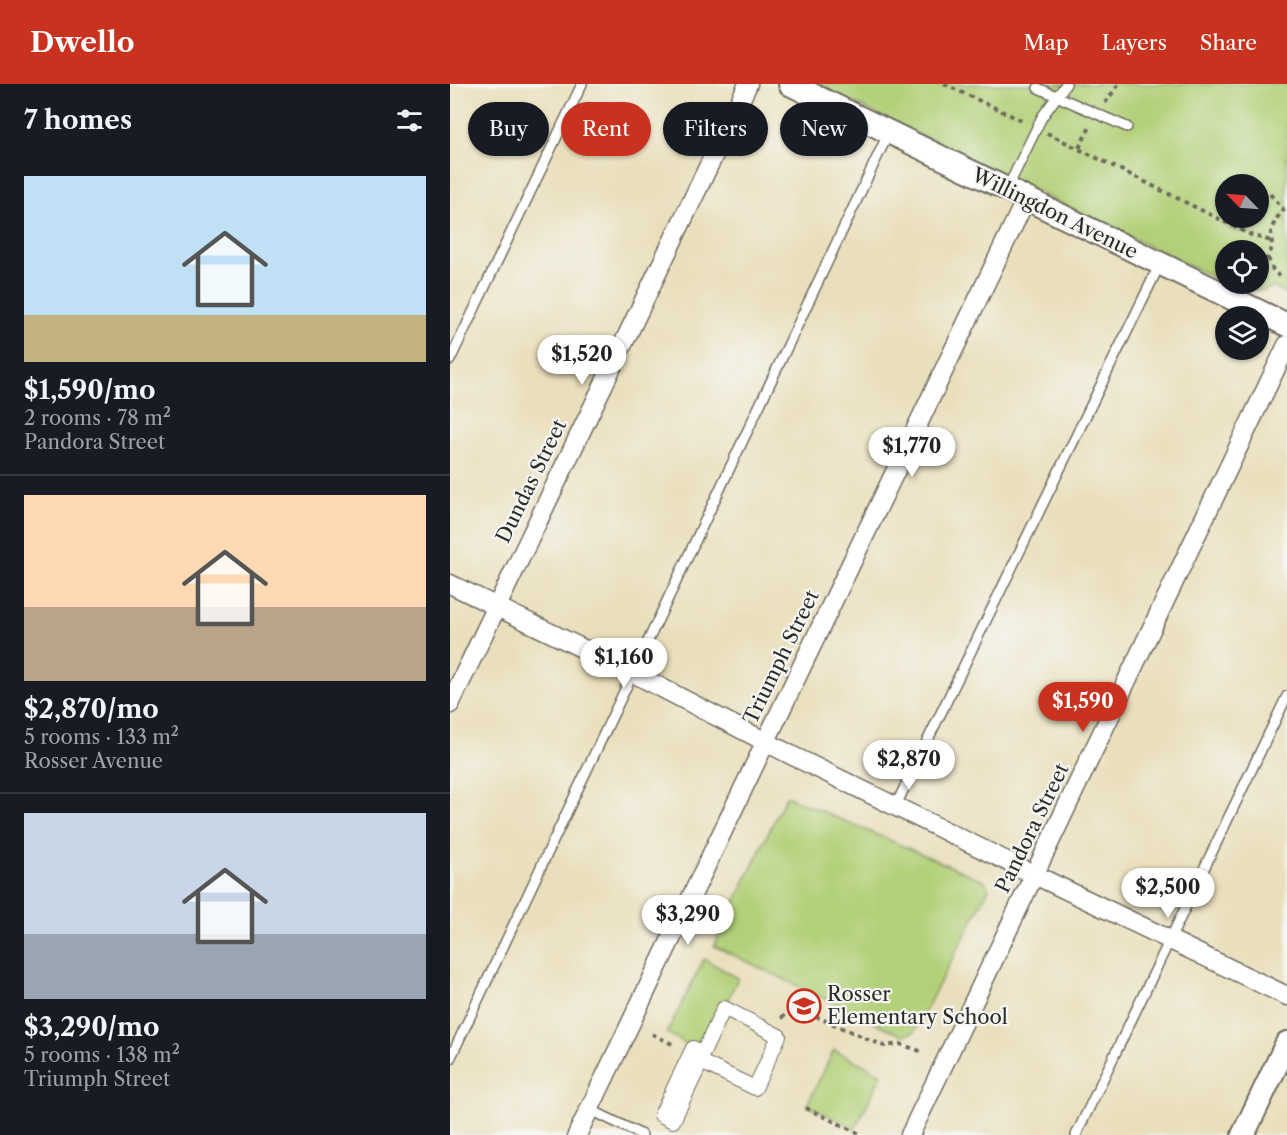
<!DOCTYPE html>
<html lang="en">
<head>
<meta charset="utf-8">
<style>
	:root { --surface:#171b24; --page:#242831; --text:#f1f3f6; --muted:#9ea1a6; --line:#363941; --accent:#c8321e }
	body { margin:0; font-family:"Libre Caslon Text",serif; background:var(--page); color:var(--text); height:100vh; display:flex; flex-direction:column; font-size:22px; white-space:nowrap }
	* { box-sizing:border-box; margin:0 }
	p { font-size:20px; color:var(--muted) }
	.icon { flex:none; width:33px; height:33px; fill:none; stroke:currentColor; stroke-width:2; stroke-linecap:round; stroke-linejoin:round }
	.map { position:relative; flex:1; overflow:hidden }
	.sheet { display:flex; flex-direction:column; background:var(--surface); width:450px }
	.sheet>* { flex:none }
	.hud { position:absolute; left:18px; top:18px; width:570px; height:54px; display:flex; gap:12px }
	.needle { width:39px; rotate:295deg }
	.fabs { position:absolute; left:765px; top:90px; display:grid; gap:12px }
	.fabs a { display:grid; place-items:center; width:54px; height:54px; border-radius:50%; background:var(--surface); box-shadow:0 2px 4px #0004; font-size:30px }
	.price { position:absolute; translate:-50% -51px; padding:0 14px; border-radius:21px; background:#fff; color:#222; font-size:20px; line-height:39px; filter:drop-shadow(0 2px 3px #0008) }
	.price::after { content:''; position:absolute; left:50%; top:36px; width:18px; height:14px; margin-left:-9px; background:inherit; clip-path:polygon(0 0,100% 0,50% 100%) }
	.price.active { background:var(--accent); color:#fff }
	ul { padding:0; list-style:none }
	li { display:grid; align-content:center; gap:12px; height:318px; padding:0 24px }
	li+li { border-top:2px solid var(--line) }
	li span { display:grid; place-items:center; height:186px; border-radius:0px; color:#555 }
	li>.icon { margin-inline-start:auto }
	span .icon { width:108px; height:108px; fill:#fffc; stroke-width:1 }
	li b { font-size:26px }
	h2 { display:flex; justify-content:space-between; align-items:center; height:72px; padding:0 24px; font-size:26px }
	.pill { padding:0 21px; border-radius:27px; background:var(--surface); box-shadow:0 2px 4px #0004; font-size:21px; line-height:54px }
	.pill.active { background:var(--accent); color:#fff }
	header { display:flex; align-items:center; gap:36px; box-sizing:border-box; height:84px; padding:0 30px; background:var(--accent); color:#fff }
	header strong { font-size:28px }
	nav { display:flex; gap:33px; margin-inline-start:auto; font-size:21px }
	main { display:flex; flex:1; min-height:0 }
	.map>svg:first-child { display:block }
</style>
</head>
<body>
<header>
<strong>Dwello</strong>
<nav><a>Map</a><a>Layers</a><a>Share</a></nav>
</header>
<main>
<section class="sheet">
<h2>7 homes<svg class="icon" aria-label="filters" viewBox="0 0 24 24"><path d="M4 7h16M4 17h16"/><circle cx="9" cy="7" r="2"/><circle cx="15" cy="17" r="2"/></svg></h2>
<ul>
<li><span style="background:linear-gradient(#bfe0f5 75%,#c2b280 0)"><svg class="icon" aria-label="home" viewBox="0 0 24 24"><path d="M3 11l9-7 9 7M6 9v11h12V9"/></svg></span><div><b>$1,590/mo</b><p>2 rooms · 78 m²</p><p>Pandora Street</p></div></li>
<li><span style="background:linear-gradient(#ffd9b3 60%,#b9a48a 0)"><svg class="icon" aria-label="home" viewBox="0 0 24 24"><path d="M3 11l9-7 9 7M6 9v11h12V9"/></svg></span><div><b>$2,870/mo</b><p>5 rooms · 133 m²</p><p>Rosser Avenue</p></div></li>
<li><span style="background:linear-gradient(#c9d6e8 65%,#9aa5b1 0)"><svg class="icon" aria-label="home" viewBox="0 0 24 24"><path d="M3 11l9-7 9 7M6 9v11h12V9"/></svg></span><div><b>$3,290/mo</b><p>5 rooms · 138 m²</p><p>Triumph Street</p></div></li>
</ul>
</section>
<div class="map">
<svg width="837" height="1051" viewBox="0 0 837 1051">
	<rect width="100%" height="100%" fill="#f6f6f2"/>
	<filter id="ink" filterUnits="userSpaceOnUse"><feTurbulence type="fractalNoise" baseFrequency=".0167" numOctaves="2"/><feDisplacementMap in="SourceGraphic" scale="12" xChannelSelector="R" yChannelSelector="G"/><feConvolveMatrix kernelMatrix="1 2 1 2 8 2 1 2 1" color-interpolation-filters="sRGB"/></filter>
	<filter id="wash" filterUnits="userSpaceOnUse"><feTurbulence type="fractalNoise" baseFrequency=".008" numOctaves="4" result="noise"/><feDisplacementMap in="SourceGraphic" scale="24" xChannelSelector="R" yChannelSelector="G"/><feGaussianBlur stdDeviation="1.35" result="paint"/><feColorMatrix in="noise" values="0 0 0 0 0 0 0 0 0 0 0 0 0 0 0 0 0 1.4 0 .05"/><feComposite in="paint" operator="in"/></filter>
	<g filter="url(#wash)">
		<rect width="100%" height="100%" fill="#eadfbc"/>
		<path fill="#b1d077" stroke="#6e7e51" stroke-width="1.5" fill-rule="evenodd" d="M365 0H837V210L823 203 813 207 787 205ZM776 100H808V134H776ZM776 166H808V200H776Z
			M336 712 535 797 539 805 464 948 453 952 264 862Z
			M254 875 288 894 253 969 217 949Z
			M384 966 432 990 405 1045 357 1021Z"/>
	</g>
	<g filter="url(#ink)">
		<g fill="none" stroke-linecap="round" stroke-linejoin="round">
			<defs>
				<path id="service" d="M588 4 677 43
					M557 105 592 33 616 0
					M0 276 132 0
					M446 721 710 180
					M0 975 439 48
					M139 1025 192 1051
					M626 1051 837 612"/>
				<path id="pedestrian" d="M274 924 329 952 305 1004 251 978 223 1037 211 1031 243 964 253 969Z"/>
				<path id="minor" d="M0 500 183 589 343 672 585 791 837 912
					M0 620 298 0
					M127 1051 576 115
					M460 1051 837 261"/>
				<path id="tertiary" d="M340 0 837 241
					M793 1051 837 959"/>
			</defs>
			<use href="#service" stroke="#6e6a5e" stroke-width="12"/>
			<use href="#pedestrian" stroke="#6e6a5e" stroke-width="16"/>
			<use href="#minor" stroke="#6e6a5e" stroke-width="21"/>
			<use href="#tertiary" stroke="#6e6a5e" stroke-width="26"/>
			<path stroke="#6e6a5e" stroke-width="4" stroke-dasharray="4.5 4.5" stroke-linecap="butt" d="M494 0 575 38
				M655 19 669 0
				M597 49 801 151 821 157
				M629 64 641 41
				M820 110 834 126 837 125
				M818 174 823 186 830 193
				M808 193 822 164 821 146 826 135 834 126
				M331 934 339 929 367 933 434 962 450 960 473 968
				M202 950 226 962
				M356 1024 412 1051"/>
			<use href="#service" stroke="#fff" stroke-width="9"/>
			<use href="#pedestrian" stroke="#fff" stroke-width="14"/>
			<use href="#minor" stroke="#fff" stroke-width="18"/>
			<use href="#tertiary" stroke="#fff" stroke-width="22"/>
		</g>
	</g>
	<defs>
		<symbol id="school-ring" viewBox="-11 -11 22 22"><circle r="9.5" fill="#f6f6f2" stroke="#c8321e" stroke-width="1.5"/><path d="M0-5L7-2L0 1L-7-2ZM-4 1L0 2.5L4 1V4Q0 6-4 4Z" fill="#c8321e"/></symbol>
	</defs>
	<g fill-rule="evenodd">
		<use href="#school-ring" x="335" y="903" width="38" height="38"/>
	</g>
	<g text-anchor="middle" stroke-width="4.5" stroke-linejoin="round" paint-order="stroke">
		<g font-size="20" fill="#2b2b2b" stroke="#f6f6f2">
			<text transform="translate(605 129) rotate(26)" y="7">Willingdon Avenue</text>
			<text transform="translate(81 397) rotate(-64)" y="7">Dundas Street</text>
			<text transform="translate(331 573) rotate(-64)" y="7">Triumph Street</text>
			<text transform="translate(582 744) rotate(-64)" y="7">Pandora Street</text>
		</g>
		<g font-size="20" fill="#2b2b2b" stroke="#f6f6f2" text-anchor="start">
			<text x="377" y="917">Rosser<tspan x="377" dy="23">Elementary School</tspan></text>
		</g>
	</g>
</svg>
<div class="fabs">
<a><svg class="needle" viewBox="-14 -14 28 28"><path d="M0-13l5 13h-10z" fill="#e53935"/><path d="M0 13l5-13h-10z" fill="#9ea1a6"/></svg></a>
<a><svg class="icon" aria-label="locate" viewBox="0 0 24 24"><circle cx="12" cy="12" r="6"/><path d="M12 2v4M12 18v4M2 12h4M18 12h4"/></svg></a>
<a><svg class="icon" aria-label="layers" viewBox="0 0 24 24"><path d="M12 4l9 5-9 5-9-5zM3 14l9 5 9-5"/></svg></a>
</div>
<b class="price" style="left:132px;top:302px">$1,520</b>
<b class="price" style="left:462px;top:394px">$1,770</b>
<b class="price" style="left:174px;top:605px">$1,160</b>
<b class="price active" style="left:633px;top:649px">$1,590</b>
<b class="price" style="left:459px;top:707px">$2,870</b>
<b class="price" style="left:718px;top:835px">$2,500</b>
<b class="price" style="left:238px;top:862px">$3,290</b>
<div class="hud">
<a class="pill">Buy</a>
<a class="pill active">Rent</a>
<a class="pill">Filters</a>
<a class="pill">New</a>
</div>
</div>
</main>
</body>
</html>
